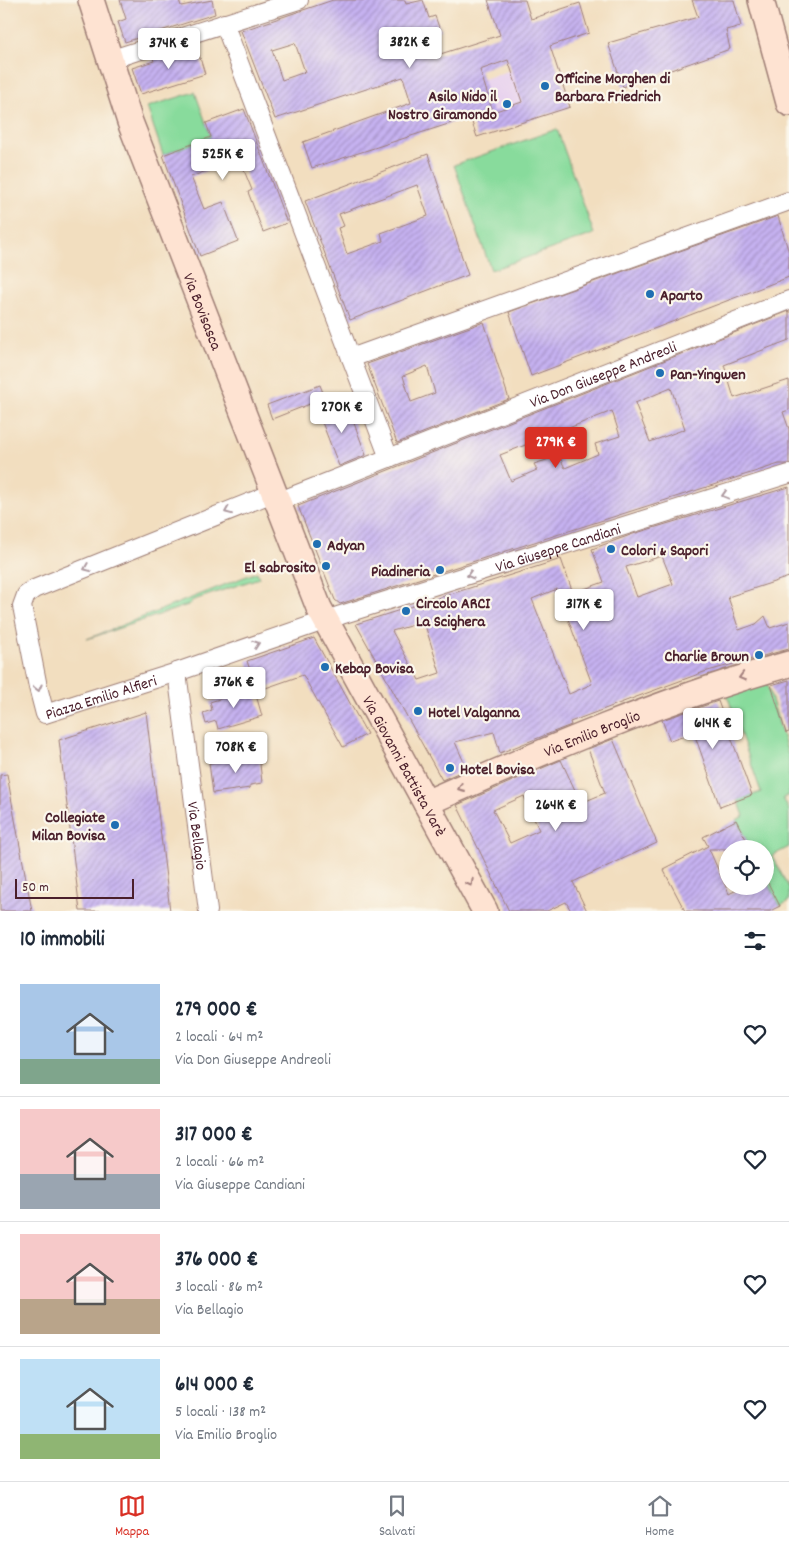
<!DOCTYPE html>
<html lang="it">
<head>
<meta charset="utf-8">
<style>
	:root { --surface:#fff; --page:#f6f6f7; --text:#1f2937; --muted:#747a83; --line:#e0e1e3; --accent:#d93025 }
	body { margin:0; font-family:Dekko,sans-serif; background:var(--page); color:var(--text); height:100vh; display:flex; flex-direction:column; font-size:19px; white-space:nowrap }
	* { box-sizing:border-box; margin:0 }
	p { font-size:16px; color:var(--muted) }
	.icon { flex:none; width:28px; height:28px; fill:none; stroke:currentColor; stroke-width:2; stroke-linecap:round; stroke-linejoin:round }
	.map { position:relative; height:911px; overflow:hidden }
	.sheet { display:flex; flex-direction:column; background:var(--surface); flex:1 }
	.sheet>* { flex:none }
	.tools { position:absolute; left:719px; top:840px; display:grid; gap:10px }
	.tools a { display:grid; place-items:center; width:55px; height:55px; border-radius:50%; background:var(--surface); box-shadow:0 2px 8px #0003; font-size:25px }
	.scale { position:absolute; left:15px; bottom:12px; width:119px; box-sizing:border-box; padding-left:5px; border:2px solid #4a1f2b; border-top:0; font-size:14px; line-height:18px; white-space:nowrap; color:#4a1f2b; -webkit-text-stroke:4px #fbf7ec; paint-order:stroke }
	.price { position:absolute; translate:-50% -42px; padding:0 11px; border-radius:5px; background:#fff; color:#222; font-size:16px; line-height:32px; filter:drop-shadow(0 1px 2px #0008) }
	.price::after { content:''; position:absolute; left:50%; top:30px; width:15px; height:11px; margin-left:-8px; background:inherit; clip-path:polygon(0 0,100% 0,50% 100%) }
	.price.selected { background:var(--accent); color:#fff }
	ul { padding:0; list-style:none }
	li { display:flex; align-items:center; gap:15px; height:125px; padding:0 20px }
	li+li { border-top:1px solid var(--line) }
	li span { display:grid; place-items:center; flex:none; width:140px; height:100px; border-radius:0px; color:#555 }
	li>.icon { margin-inline-start:auto }
	span .icon { width:60px; height:60px; fill:#fffc; stroke-width:1 }
	li b { font-size:21px }
	h2 { display:flex; justify-content:space-between; align-items:center; height:60px; padding:0 20px; font-size:21px }
	.tabs { display:flex; justify-content:space-around; align-items:center; height:70px; border-top:1px solid var(--line); background:var(--surface); font-size:14px; color:var(--muted) }
	.tabs a { display:grid; justify-items:center; gap:2px }
	.tabs .selected { color:var(--accent) }
	.map>svg:first-child { display:block }
</style>
</head>
<body>
<div class="map">
<svg width="789" height="911" viewBox="0 0 789 911">
	<defs>
		<pattern id="building-hatch" width="6" height="6" patternUnits="userSpaceOnUse" patternTransform="scale(1.25)"><rect width="6" height="6" fill="#c6b2f1"/><path d="M-1 1l2-2M0 6l6-6M5 7l2-2" fill="none" stroke="#a390c3"/></pattern>
	</defs>
	<rect width="100%" height="100%" fill="#fbf7ec"/>
	<filter id="ink" filterUnits="userSpaceOnUse"><feTurbulence type="fractalNoise" baseFrequency=".02" numOctaves="2"/><feDisplacementMap in="SourceGraphic" scale="10" xChannelSelector="R" yChannelSelector="G"/><feConvolveMatrix kernelMatrix="1 2 1 2 8 2 1 2 1" color-interpolation-filters="sRGB"/></filter>
	<filter id="wash" filterUnits="userSpaceOnUse"><feTurbulence type="fractalNoise" baseFrequency=".0096" numOctaves="4" result="noise"/><feDisplacementMap in="SourceGraphic" scale="20" xChannelSelector="R" yChannelSelector="G"/><feGaussianBlur stdDeviation="1.12" result="paint"/><feColorMatrix in="noise" values="0 0 0 0 0 0 0 0 0 0 0 0 0 0 0 0 0 1.4 0 .05"/><feComposite in="paint" operator="in"/></filter>
	<g filter="url(#wash)">
		<rect width="100%" height="100%" fill="#f2debf"/>
		<path fill="#e8d2ee" d="M511 70 519 93 534 88 543 115 485 134 468 84Z"/>
		<path fill="#88db9c" stroke="#697d64" d="M195 92 211 137 163 155 147 107Z
			M557 129 594 234 491 270 454 165Z
			M257 572 259 578 191 601V604L87 639Z
			M767 683 789 757V795L783 798 789 810V847L772 856 789 888V901L780 906 765 877V849H751L736 820 744 816 738 800 761 792 727 695Z"/>
		<g id="blocks">
			<path fill="url(#building-hatch)" fill-rule="evenodd" d="M120 0H179L181 6 212 0 215 14 125 42 118 22 126 19Z
				M333 0H405L406 4 423 0 429 18 435 16 440 30 424 35 431 57 500 35 488 0H525L531 19 580 3 589 33 550 46 570 107 477 137 470 117 312 168 303 142 411 103 403 77 275 119 241 31ZM295 43 305 72 282 80 272 50ZM508 60 522 102 493 112 480 70Z
				M692 0H734L741 26 726 30 730 49 623 87 608 43 698 17Z
				M196 45 205 74 141 94 132 68 154 61 153 58Z
				M244 109 287 223 263 232 248 192 252 190 239 158 191 177 204 209 223 202 238 241 200 256 163 155 211 137 206 123Z
				M428 154 468 275 350 320 305 201ZM417 185 428 216 381 233 383 241 347 254 338 228 344 226 339 214Z
				M778 216 789 253V277L531 376 509 312Z
				M789 311V340L724 365 734 398 789 380V410L783 412 789 429V464H779L340 604 335 600 298 506ZM671 388 685 429 650 442 635 403ZM612 411 620 436 595 444 598 454 565 468 559 456 534 464 537 470 511 481 500 455Z
				M484 322 509 399 397 443 367 364ZM427 366 435 393 411 402 403 376Z
				M320 385 325 398 272 419 267 405Z
				M346 402 366 455 339 466 318 412Z
				M789 487V577L728 597 739 630 756 624 765 616 770 628 789 622V649L704 672 639 696 570 722 571 725 500 753 494 732 455 742 467 769 442 780 356 624 561 559 573 593 604 582 592 549 633 534ZM662 556 673 584 637 597 626 567ZM557 589 592 684 569 694 532 599ZM424 622 440 673 419 680 392 631Z
				M314 638 367 734 343 747 303 675 257 691 247 661Z
				M789 680V732L786 733 771 685Z
				M254 688 262 716 218 729 216 721 206 724 203 713 212 710 210 702Z
				M718 701 752 795 720 807 694 733 670 741 662 720Z
				M146 712 170 911H80L59 740Z
				M613 739 657 843 573 882 587 911H571L566 902 547 911H509L457 805 561 760 581 803 605 793 588 749ZM524 796 539 830 510 843 493 810Z
				M259 754 262 783 250 785V788L213 793 209 763Z
				M7 774 14 814 32 911H0V775Z
				M736 820 751 849H709L729 894 744 886H765L767 881 780 906 770 911H685L663 869 708 846 703 837Z"/>
		</g>
	</g>
	<g filter="url(#ink)">
		<use href="#blocks" fill-opacity="0" stroke="#9e7e75" stroke-width="1"/>
		<g fill="none" stroke-linecap="round" stroke-linejoin="round">
			<defs>
				<g id="street">
					<path d="M224 23 389 458"/>
					<path d="M109 60 299 0"/>
					<path d="M351 358 789 201"/>
					<path id="s1" d="M273 493 34 589 26 595 22 606 38 687 45 714 177 672 341 615 789 474"/>
					<path id="s2" d="M277 502 789 300"/>
					<path id="s3" d="M177 672 208 911"/>
				</g>
				<g id="secondary">
					<path id="s4" d="M91 0 130 122 319 608 485 911"/>
					<path d="M761 0 789 103"/>
					<path id="s5" d="M426 803C545 750 664 699 789 664"/>
				</g>
			</defs>
			<use href="#street" stroke="#9e7e75" stroke-width="20"/>
			<use href="#secondary" stroke="#9e7e75" stroke-width="28"/>
			<use href="#street" stroke="#fff" stroke-width="18"/>
			<use href="#secondary" stroke="#fee3d2" stroke-width="25"/>
		</g>
		<defs><path id="oneway-chevron" d="M-2-3.5L2.5 0L-2 3.5" fill="none" stroke-width="1.6" stroke-linecap="round" stroke-linejoin="round" transform="scale(1.25)"/></defs>
		<g stroke="#ae9aa0">
			<use href="#oneway-chevron" transform="translate(725 495) rotate(163)"/>
			<use href="#oneway-chevron" transform="translate(228 511) rotate(158)"/>
			<use href="#oneway-chevron" transform="translate(87 568) rotate(158)"/>
			<use href="#oneway-chevron" transform="translate(470 575) rotate(163)"/>
			<use href="#oneway-chevron" transform="translate(256 644) rotate(-19)"/>
			<use href="#oneway-chevron" transform="translate(38 688) rotate(76)"/>
		</g>
		<g stroke="#a4817e">
			<use href="#oneway-chevron" transform="translate(742 677) rotate(164)"/>
			<use href="#oneway-chevron" transform="translate(461 788) rotate(157)"/>
			<use href="#oneway-chevron" transform="translate(470 883) rotate(62)"/>
		</g>
	</g>
	<g fill="#1f6fb2" stroke="#fbf7ec" stroke-width="2">
		<circle cx="545" cy="86" r="5"/>
		<circle cx="507" cy="104" r="5"/>
		<circle cx="650" cy="294" r="5"/>
		<circle cx="660" cy="373" r="5"/>
		<circle cx="317" cy="544" r="5"/>
		<circle cx="611" cy="549" r="5"/>
		<circle cx="326" cy="566" r="5"/>
		<circle cx="440" cy="570" r="5"/>
		<circle cx="406" cy="611" r="5"/>
		<circle cx="759" cy="655" r="5"/>
		<circle cx="325" cy="667" r="5"/>
		<circle cx="418" cy="711" r="5"/>
		<circle cx="450" cy="768" r="5"/>
		<circle cx="115" cy="825" r="5"/>
	</g>
	<g text-anchor="middle" stroke-width="4.5" stroke-linejoin="round" paint-order="stroke">
		<g font-size="16" font-weight="bold" fill="#4a1f2b" stroke="#fbf7ec" text-anchor="start">
			<text x="555" y="83">Officine Morghen di<tspan x="555" dy="18">Barbara Friedrich</tspan></text>
			<text x="497" y="101" text-anchor="end">Asilo Nido il<tspan x="497" dy="18">Nostro Giramondo</tspan></text>
			<text x="660" y="300">Aparto</text>
			<text x="670" y="379">Pan-Yingwen</text>
			<text x="327" y="550">Adyan</text>
			<text x="621" y="555">Colori &amp; Sapori</text>
			<text x="316" y="572" text-anchor="end">El sabrosito</text>
			<text x="430" y="576" text-anchor="end">Piadineria</text>
			<text x="416" y="608">Circolo ARCI<tspan x="416" dy="18">La Scighera</tspan></text>
			<text x="749" y="661" text-anchor="end">Charlie Brown</text>
			<text x="335" y="673">Kebap Bovisa</text>
			<text x="428" y="717">Hotel Valganna</text>
			<text x="460" y="774">Hotel Bovisa</text>
			<text x="105" y="822" text-anchor="end">Collegiate<tspan x="105" dy="18">Milan Bovisa</tspan></text>
		</g>
		<g font-size="16" fill="#4a1f2b" stroke="#fbf7ec">
			<text dy="6" stroke="none"><textPath href="#s4" startOffset="331">Via Bovisasca</textPath></text>
			<text dy="6" stroke="none"><textPath href="#s2" startOffset="350">Via Don Giuseppe Andreoli</textPath></text>
			<text dy="6" stroke="none"><textPath href="#s1" startOffset="929">Via Giuseppe Candiani</textPath></text>
			<text dy="6" stroke="none"><textPath href="#s1" startOffset="448">Piazza Emilio Alfieri</textPath></text>
			<text dy="6" stroke="none"><textPath href="#s5" startOffset="180">Via Emilio Broglio</textPath></text>
			<text dy="6" stroke="none"><textPath href="#s4" startOffset="829">Via Giovanni Battista Varè</textPath></text>
			<text dy="6" stroke="none"><textPath href="#s3" startOffset="165">Via Bellagio</textPath></text>
		</g>
	</g>
</svg>
<div class="tools">
<a><svg class="icon" aria-label="locate" viewBox="0 0 24 24"><circle cx="12" cy="12" r="6"/><path d="M12 2v4M12 18v4M2 12h4M18 12h4"/></svg></a>
</div>
<div class="scale">50 m</div>
<b class="price" style="left:410px;top:69px">382K €</b>
<b class="price" style="left:169px;top:70px">374K €</b>
<b class="price" style="left:223px;top:181px">525K €</b>
<b class="price" style="left:342px;top:434px">270K €</b>
<b class="price selected" style="left:556px;top:469px">279K €</b>
<b class="price" style="left:584px;top:631px">317K €</b>
<b class="price" style="left:234px;top:709px">376K €</b>
<b class="price" style="left:713px;top:750px">614K €</b>
<b class="price" style="left:236px;top:774px">708K €</b>
<b class="price" style="left:556px;top:832px">264K €</b>
</div>
<section class="sheet">
<h2>10 immobili<svg class="icon" aria-label="filters" viewBox="0 0 24 24"><path d="M4 7h16M4 17h16"/><circle cx="9" cy="7" r="2"/><circle cx="15" cy="17" r="2"/></svg></h2>
<ul>
<li><span style="background:linear-gradient(#a9c7e8 75%,#7fa58c 0)"><svg class="icon" aria-label="home" viewBox="0 0 24 24"><path d="M3 11l9-7 9 7M6 9v11h12V9"/></svg></span><div><b>279 000 €</b><p>2 locali · 64 m²</p><p>Via Don Giuseppe Andreoli</p></div><svg class="icon" aria-label="heart" viewBox="0 0 24 24"><path d="M12 20l-8-8c-3-5 5-10 8-4 3-6 11-1 8 4z"/></svg></li>
<li><span style="background:linear-gradient(#f6c9c9 65%,#9aa5b1 0)"><svg class="icon" aria-label="home" viewBox="0 0 24 24"><path d="M3 11l9-7 9 7M6 9v11h12V9"/></svg></span><div><b>317 000 €</b><p>2 locali · 66 m²</p><p>Via Giuseppe Candiani</p></div><svg class="icon" aria-label="heart" viewBox="0 0 24 24"><path d="M12 20l-8-8c-3-5 5-10 8-4 3-6 11-1 8 4z"/></svg></li>
<li><span style="background:linear-gradient(#f6c9c9 65%,#b9a48a 0)"><svg class="icon" aria-label="home" viewBox="0 0 24 24"><path d="M3 11l9-7 9 7M6 9v11h12V9"/></svg></span><div><b>376 000 €</b><p>3 locali · 86 m²</p><p>Via Bellagio</p></div><svg class="icon" aria-label="heart" viewBox="0 0 24 24"><path d="M12 20l-8-8c-3-5 5-10 8-4 3-6 11-1 8 4z"/></svg></li>
<li><span style="background:linear-gradient(#bfe0f5 75%,#8fb573 0)"><svg class="icon" aria-label="home" viewBox="0 0 24 24"><path d="M3 11l9-7 9 7M6 9v11h12V9"/></svg></span><div><b>614 000 €</b><p>5 locali · 138 m²</p><p>Via Emilio Broglio</p></div><svg class="icon" aria-label="heart" viewBox="0 0 24 24"><path d="M12 20l-8-8c-3-5 5-10 8-4 3-6 11-1 8 4z"/></svg></li>
</ul>
</section>
<nav class="tabs">
<a class="selected"><svg class="icon" aria-label="map" viewBox="0 0 24 24"><path d="M3 6l6-2 6 2 6-2v14l-6 2-6-2-6 2zM9 4v14M15 6v14"/></svg>Mappa</a>
<a><svg class="icon" aria-label="saved" viewBox="0 0 24 24"><path d="M7 4h10v16l-5-4-5 4z"/></svg>Salvati</a>
<a><svg class="icon" aria-label="home" viewBox="0 0 24 24"><path d="M3 11l9-7 9 7M6 9v11h12V9"/></svg>Home</a>
</nav>
</body>
</html>
